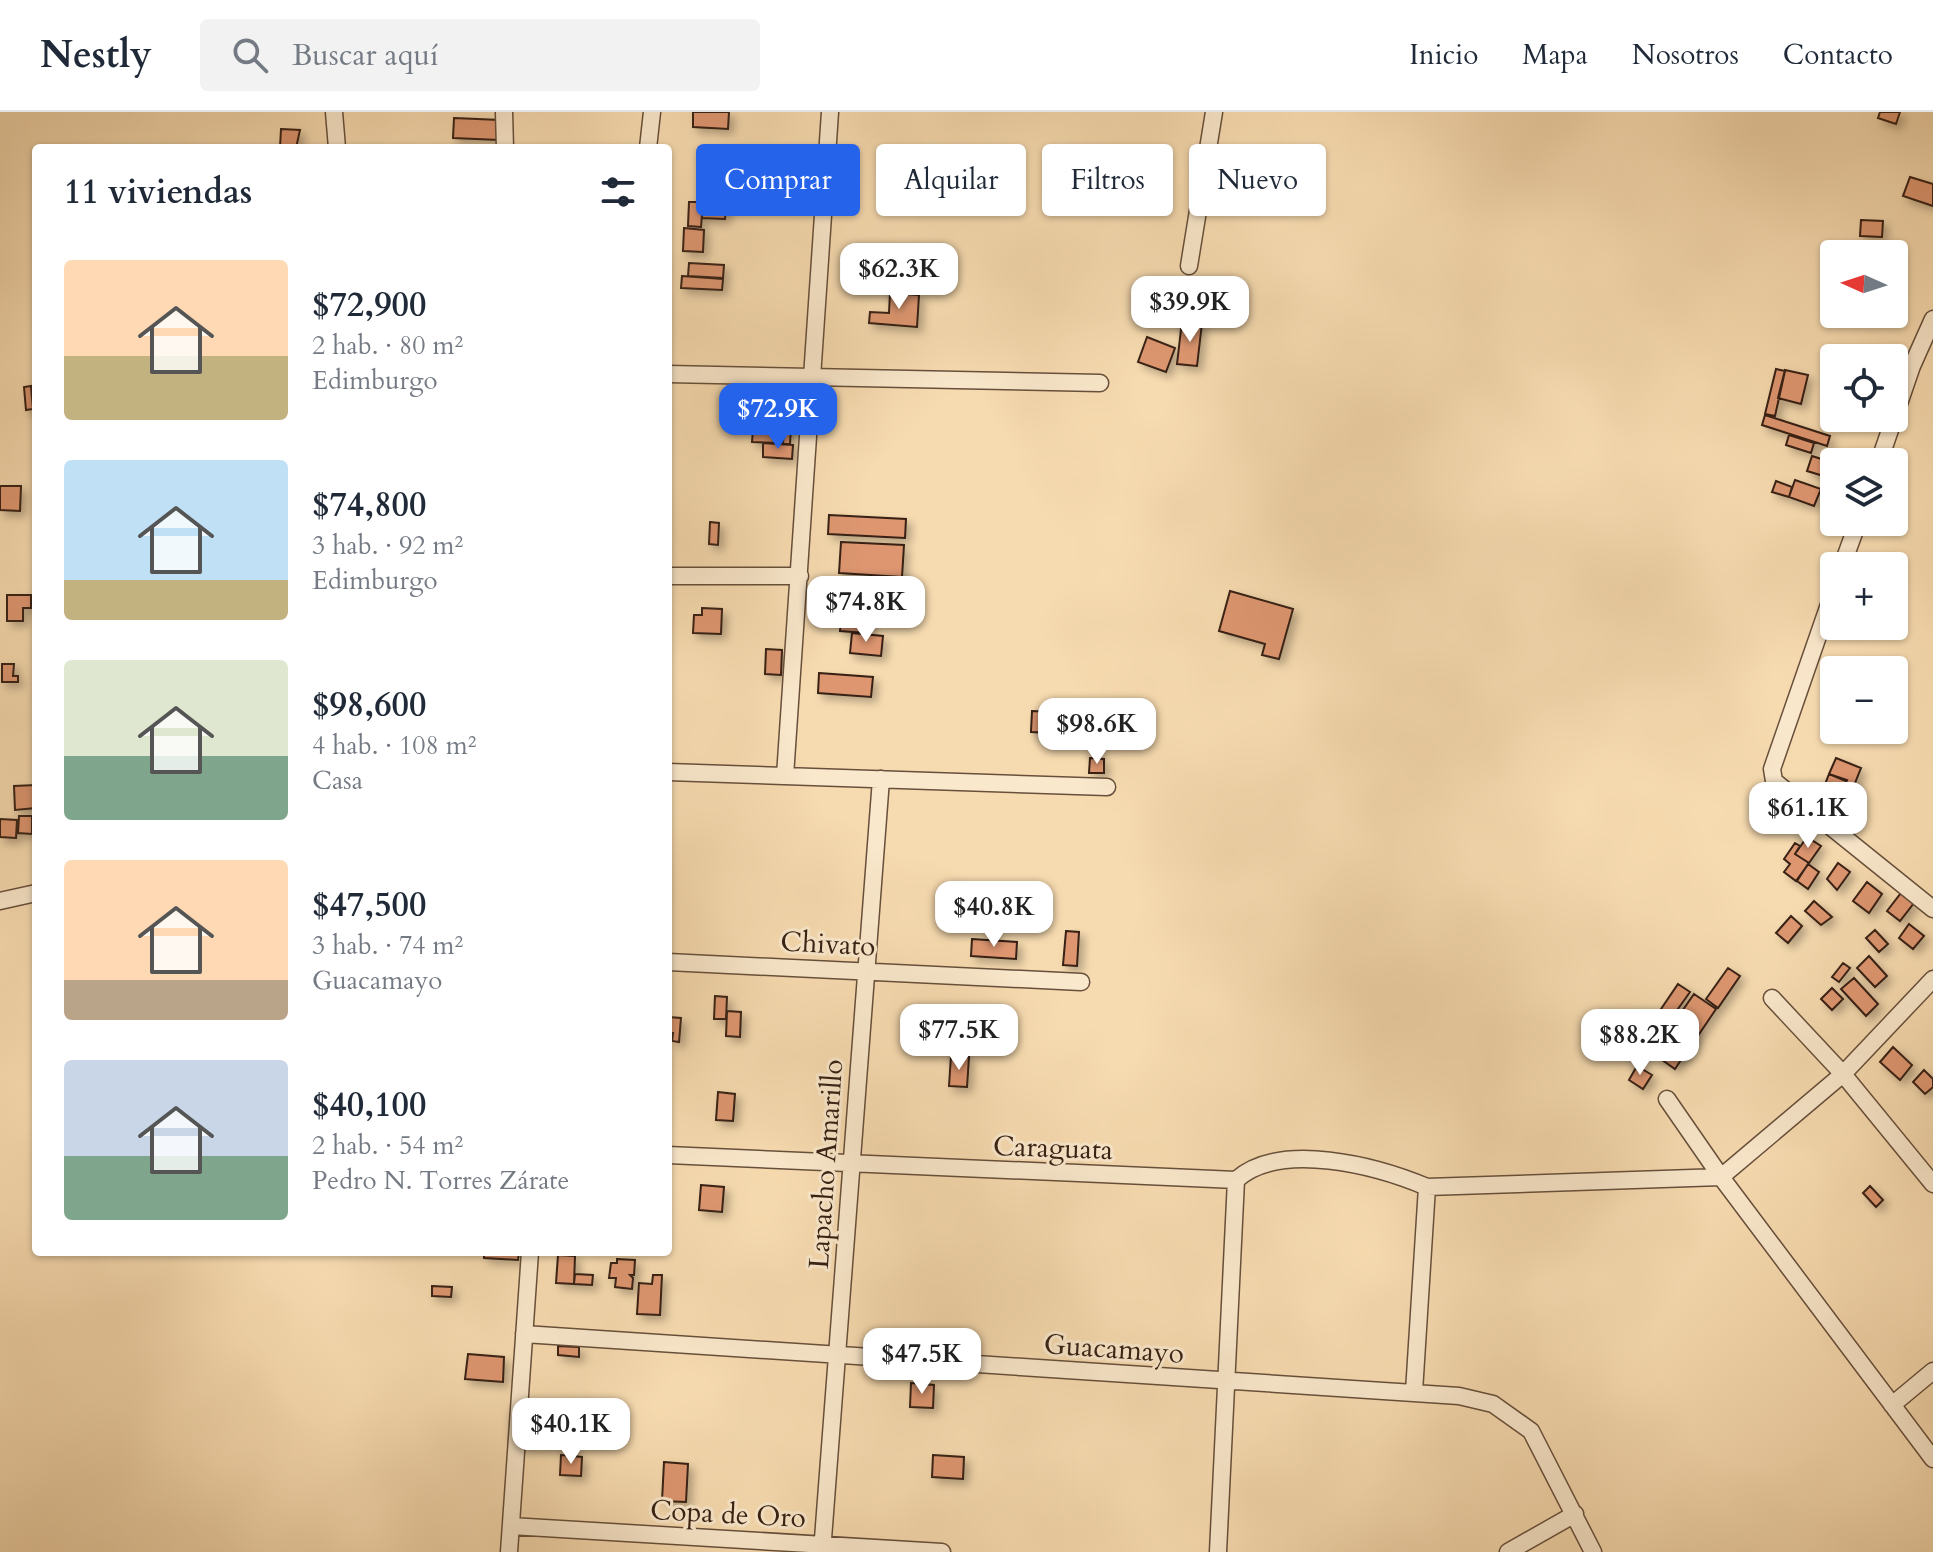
<!DOCTYPE html>
<html lang="es">
<head>
<meta charset="utf-8">
<style>
	:root { --surface:#fff; --page:#f2f2f3; --text:#1f2937; --muted:#747a83; --line:#e0e1e3; --accent:#2563eb }
	body { margin:0; font-family:Cardo,serif; background:var(--page); color:var(--text); height:100vh; display:flex; flex-direction:column; font-size:30px; white-space:nowrap }
	* { box-sizing:border-box; margin:0 }
	p { font-size:26px; color:var(--muted) }
	.icon { flex:none; width:44px; height:44px; fill:none; stroke:currentColor; stroke-width:2; stroke-linecap:round; stroke-linejoin:round }
	.map { position:relative; flex:1; overflow:hidden }
	.details { position:absolute; left:32px; top:32px; width:640px; height:1112px; display:flex; flex-direction:column; background:var(--surface); border-radius:8px; box-shadow:0 2px 6px #0004 }
	.details>* { flex:none }
	.banner { position:absolute; left:696px; top:32px; width:760px; height:72px; display:flex; gap:16px }
	.needle { width:52px; rotate:273deg }
	.fabs { position:absolute; left:1820px; top:128px; display:grid; gap:16px }
	.fabs a { display:grid; place-items:center; width:88px; height:88px; border-radius:8px; background:var(--surface); box-shadow:0 2px 6px #0004; font-size:40px }
	.price { position:absolute; translate:-50% -68px; padding:0 18px; border-radius:16px; background:#fff; color:#222; font-size:26px; line-height:52px; filter:drop-shadow(0 2px 4px #0008) }
	.price::after { content:''; position:absolute; left:50%; top:48px; width:24px; height:18px; margin-left:-12px; background:inherit; clip-path:polygon(0 0,100% 0,50% 100%) }
	.price.on { background:var(--accent); color:#fff }
	ul { padding:0; list-style:none }
	li { display:flex; align-items:center; gap:24px; height:200px; padding:0 32px }
	li span { display:grid; place-items:center; flex:none; width:224px; height:160px; border-radius:8px; color:#555 }
	li>.icon { margin-inline-start:auto }
	span .icon { width:96px; height:96px; fill:#fffc; stroke-width:1 }
	li b { font-size:34px }
	h2 { display:flex; justify-content:space-between; align-items:center; height:96px; padding:0 32px; font-size:34px }
	.tag { padding:0 28px; border-radius:8px; background:var(--surface); box-shadow:0 2px 6px #0004; font-size:28px; line-height:72px }
	.tag.on { background:var(--accent); color:#fff }
	header { display:flex; align-items:center; gap:48px; box-sizing:border-box; height:112px; padding:0 40px; background:var(--surface); border-bottom:2px solid var(--line) }
	header strong { font-size:38px }
	nav { display:flex; gap:44px; margin-inline-start:auto; font-size:28px }
	.search { width:560px; height:72px; background:var(--page); display:flex; align-items:center; gap:20px; box-sizing:border-box; padding:0 28px; border-radius:8px; color:var(--muted); font-size:30px }
	.map>svg:first-child { display:block }
</style>
</head>
<body>
<header>
<strong>Nestly</strong>
<div class="search"><svg class="icon" aria-label="search" viewBox="0 0 24 24"><circle cx="10" cy="10" r="6"/><path d="M15 15l6 6"/></svg>Buscar aquí</div>
<nav><a>Inicio</a><a>Mapa</a><a>Nosotros</a><a>Contacto</a></nav>
</header>
<div class="map">
<svg width="1933" height="1440" viewBox="0 0 1933 1440">
	<defs>
		<filter id="shadow"><feDropShadow dx="5" dy="5" stdDeviation="4" flood-color="#0004"/></filter>
	</defs>
	<rect width="100%" height="100%" fill="#f7dbb0"/>
	<filter id="stains"><feTurbulence type="fractalNoise" baseFrequency=".0025" numOctaves="4"/><feColorMatrix values="0 0 0 0 .2 0 0 0 0 .09 0 0 0 0 .02 0 0 0 .5 -.17"/></filter>
	<radialGradient id="worn" r=".72"><stop offset=".6" stop-color="#630" stop-opacity="0"/><stop offset="1" stop-color="#630" stop-opacity=".3"/></radialGradient>
	<path fill="#dd9670" stroke="#372014" stroke-width="2" filter="url(#shadow)" d="M693 0H729L728 17 693 15Z
		M1880 0H1900L1896 12 1878 6Z
		M454 6 500 8 499 28 453 26Z
		M281 17 300 18 296 36H280Z
		M1910 65 1933 72V94L1903 84Z
		M689 90H703L701 115 688 114Z
		M703 90 726 92 725 107 702 106Z
		M1861 108 1883 109 1882 125 1860 124Z
		M684 116 704 118 703 140 683 139Z
		M689 151 724 153 723 166 688 164Z
		M682 164 723 167 722 178 681 176Z
		M890 181 919 183 917 215 869 211 870 200 889 201Z
		M1182 209 1202 211 1197 254 1177 252Z
		M1147 225 1175 236 1166 260 1138 250Z
		M1776 257 1785 259 1775 304 1765 302Z
		M1785 258 1808 263 1801 292 1778 286Z
		M31 274 33 297 26 298 24 275Z
		M755 291 780 292 783 317H779L778 331 752 330Z
		M780 296 792 297 790 332H783L785 301H780Z
		M1765 303 1830 324 1827 334 1762 313Z
		M1789 323 1814 331 1811 341 1786 333Z
		M763 331 793 333 792 347 763 345Z
		M1812 344 1834 351 1830 366 1807 359Z
		M1795 368 1821 377 1814 394 1789 385Z
		M1776 369 1792 375 1789 385 1772 380Z
		M0 374H21L20 399 0 398Z
		M829 403 906 407 905 426 828 422Z
		M710 410 719 411 718 433 709 432Z
		M841 430 904 433 902 465 839 461Z
		M1230 479 1293 497 1279 547 1262 543 1265 532 1219 519Z
		M7 483H31V496H23V509H7Z
		M843 491 868 493 866 521 840 519Z
		M702 496 722 497 721 522 693 521 694 503H702Z
		M852 521 883 524 881 544 850 541Z
		M766 537 782 538 781 563 765 562Z
		M2 552H14L13 564H18V570H2Z
		M819 561 873 565 871 585 818 581Z
		M1032 599 1051 600 1050 621 1031 620Z
		M1090 646 1104 647V661H1089Z
		M1836 646 1861 656 1855 671 1845 673 1847 668 1829 662Z
		M1829 662 1846 669 1841 682 1824 675Z
		M36 673V696L15 698 14 674Z
		M19 704H32V722L18 721Z
		M0 707 17 708 16 726 0 725Z
		M1807 725 1821 734 1809 751 1795 742Z
		M1795 731 1800 734 1795 742 1809 751 1796 769 1784 760 1790 752 1784 747Z
		M1838 751 1850 760 1837 778 1827 767Z
		M1808 752 1819 760 1808 777 1797 769Z
		M1867 770 1882 782 1869 801 1853 789Z
		M1901 781 1914 791 1900 809 1887 799Z
		M1814 789 1832 805 1821 813 1805 799Z
		M1791 804 1802 814 1788 831 1776 821Z
		M1909 812 1924 824 1913 837 1899 826Z
		M1875 818 1888 832 1879 840 1866 826Z
		M1066 819 1079 820 1077 854 1063 853Z
		M972 827 1017 830 1016 847 971 844Z
		M1869 844 1887 864 1875 875 1857 856Z
		M1843 851 1850 856 1839 870 1832 865Z
		M1728 856 1740 864 1718 896 1706 887Z
		M1854 866 1878 892 1866 904 1841 877Z
		M1678 872 1690 880 1670 908 1659 900Z
		M1832 876 1843 887 1832 898 1821 887Z
		M1694 882 1716 897 1691 934 1669 918Z
		M715 884 727 885 726 907H714Z
		M727 899 741 900 740 925 726 924Z
		M668 905 681 906 679 930 672 929 673 921H668Z
		M1671 926 1688 937 1675 957 1658 945Z
		M1893 935 1912 953 1900 968 1880 950Z
		M951 944 969 945 967 975 949 974Z
		M1637 954 1652 963 1643 977 1629 968Z
		M1924 958 1933 967V975L1925 982 1913 970Z
		M718 980 735 982 733 1009 716 1008Z
		M701 1073 724 1075 722 1100 699 1098Z
		M1870 1074 1883 1088 1876 1095 1863 1081Z
		M484 1140H519L518 1148 484 1146Z
		M558 1143 575 1144 574 1172 556 1171Z
		M617 1147 635 1148 634 1163H630L633 1166 632 1177 615 1175 616 1166H609L611 1151H617Z
		M575 1162 593 1163 592 1173 574 1172Z
		M653 1163H662L660 1203 637 1202 639 1171 652 1172Z
		M432 1174 452 1175 451 1185 432 1184Z
		M558 1234 579 1235V1245L558 1243Z
		M468 1242 504 1245 503 1270 465 1267Z
		M911 1271 934 1273 933 1296 910 1295Z
		M567 1289 598 1291 597 1305 567 1304Z
		M561 1343 582 1345 581 1364 560 1363Z
		M933 1343 964 1345 963 1367 932 1365Z
		M664 1350 688 1352 686 1390 662 1389Z"/>
	<g fill="none" stroke-linecap="round" stroke-linejoin="round">
		<defs>
			<path id="street" d="M334 0 337 36
				M504 0 505 36
				M648 36 652 0
				M1189 154 1214 0
				M668 262 1100 271
				M1879 350 1912 254 1933 207
				M1842 454 1858 410
				M668 464H800
				M1834 478 1772 657 1774 669 1933 797
				M668 660 1107 675
				M785 664 830 0
				M0 789 36 781
				M668 850 1081 870
				M1772 886 1843 962 1933 1072
				M1667 987 1721 1065 1933 1347
				M668 1043 1236 1068C1280 1028 1377 1054 1427 1075L1721 1065 1843 962 1933 867
				M524 1222 1459 1284 1493 1292 1531 1319 1593 1440
				M1414 1280 1427 1075
				M1892 1293 1933 1259
				M511 1414 942 1440
				M509 1440 530 1140
				M822 1440 881 667
				M1218 1440 1236 1068
				M1508 1440 1575 1402"/>
		</defs>
		<use href="#street" stroke="#674f3b" stroke-width="19"/>
		<use href="#street" stroke="#fae8cc" stroke-width="16"/>
	</g>
	<g text-anchor="middle" stroke-width="6" stroke-linejoin="round" paint-order="stroke">
		<g font-size="28" fill="#372014" stroke="#fae8cc">
			<text transform="translate(828 831) rotate(3)" y="10">Chivato</text>
			<text transform="translate(1053 1035) rotate(2)" y="10">Caraguata</text>
			<text transform="translate(825 1052) rotate(-86)" y="10">Lapacho Amarillo</text>
			<text transform="translate(1114 1236) rotate(4)" y="10">Guacamayo</text>
			<text transform="translate(728 1401) rotate(3)" y="10">Copa de Oro</text>
		</g>
	</g>
	<rect width="100%" height="100%" filter="url(#stains)"/>
	<rect width="100%" height="100%" fill="url(#worn)"/>
</svg>
<div class="fabs">
<a><svg class="needle" viewBox="-14 -14 28 28"><path d="M0-13l5 13h-10z" fill="#e53935"/><path d="M0 13l5-13h-10z" fill="#747a83"/></svg></a>
<a><svg class="icon" aria-label="locate" viewBox="0 0 24 24"><circle cx="12" cy="12" r="6"/><path d="M12 2v4M12 18v4M2 12h4M18 12h4"/></svg></a>
<a><svg class="icon" aria-label="layers" viewBox="0 0 24 24"><path d="M12 4l9 5-9 5-9-5zM3 14l9 5 9-5"/></svg></a>
<a>+</a>
<a>−</a>
</div>
<b class="price" style="left:899px;top:199px">$62.3K</b>
<b class="price" style="left:1190px;top:232px">$39.9K</b>
<b class="price on" style="left:778px;top:339px">$72.9K</b>
<b class="price" style="left:866px;top:532px">$74.8K</b>
<b class="price" style="left:1097px;top:654px">$98.6K</b>
<b class="price" style="left:1808px;top:738px">$61.1K</b>
<b class="price" style="left:994px;top:837px">$40.8K</b>
<b class="price" style="left:959px;top:960px">$77.5K</b>
<b class="price" style="left:1640px;top:965px">$88.2K</b>
<b class="price" style="left:922px;top:1284px">$47.5K</b>
<b class="price" style="left:571px;top:1354px">$40.1K</b>
<div class="banner">
<a class="tag on">Comprar</a>
<a class="tag">Alquilar</a>
<a class="tag">Filtros</a>
<a class="tag">Nuevo</a>
</div>
<section class="details">
<h2>11 viviendas<svg class="icon" aria-label="filters" viewBox="0 0 24 24"><path d="M4 7h16M4 17h16"/><circle cx="9" cy="7" r="2"/><circle cx="15" cy="17" r="2"/></svg></h2>
<ul>
<li><span style="background:linear-gradient(#ffd9b3 60%,#c2b280 0)"><svg class="icon" aria-label="home" viewBox="0 0 24 24"><path d="M3 11l9-7 9 7M6 9v11h12V9"/></svg></span><div><b>$72,900</b><p>2 hab. · 80 m²</p><p>Edimburgo</p></div></li>
<li><span style="background:linear-gradient(#bfe0f5 75%,#c2b280 0)"><svg class="icon" aria-label="home" viewBox="0 0 24 24"><path d="M3 11l9-7 9 7M6 9v11h12V9"/></svg></span><div><b>$74,800</b><p>3 hab. · 92 m²</p><p>Edimburgo</p></div></li>
<li><span style="background:linear-gradient(#dfe7d0 60%,#7fa58c 0)"><svg class="icon" aria-label="home" viewBox="0 0 24 24"><path d="M3 11l9-7 9 7M6 9v11h12V9"/></svg></span><div><b>$98,600</b><p>4 hab. · 108 m²</p><p>Casa</p></div></li>
<li><span style="background:linear-gradient(#ffd9b3 75%,#b9a48a 0)"><svg class="icon" aria-label="home" viewBox="0 0 24 24"><path d="M3 11l9-7 9 7M6 9v11h12V9"/></svg></span><div><b>$47,500</b><p>3 hab. · 74 m²</p><p>Guacamayo</p></div></li>
<li><span style="background:linear-gradient(#c9d6e8 60%,#7fa58c 0)"><svg class="icon" aria-label="home" viewBox="0 0 24 24"><path d="M3 11l9-7 9 7M6 9v11h12V9"/></svg></span><div><b>$40,100</b><p>2 hab. · 54 m²</p><p>Pedro N. Torres Zárate</p></div></li>
</ul>
</section>
</div>
</body>
</html>
